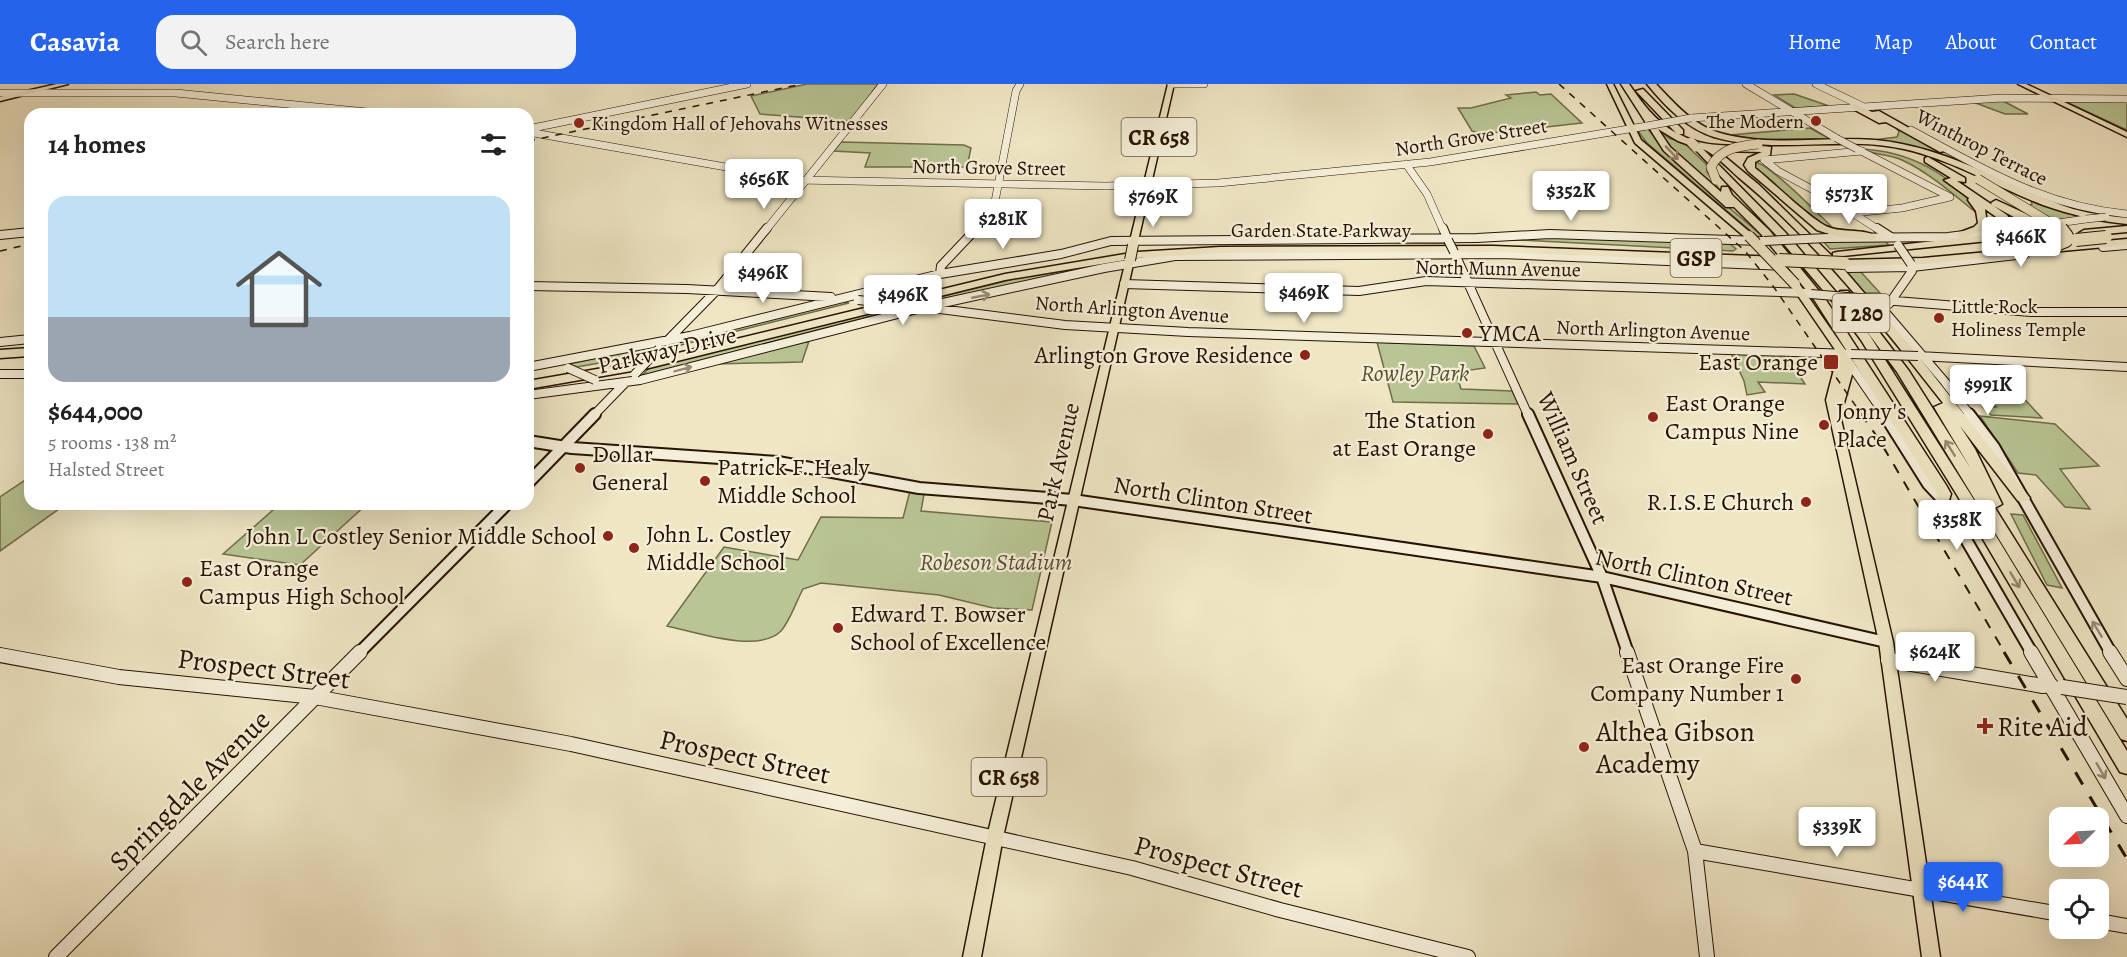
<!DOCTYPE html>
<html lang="en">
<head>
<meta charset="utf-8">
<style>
	:root { --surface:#fff; --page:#f2f2f2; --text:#202124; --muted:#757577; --accent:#2563eb }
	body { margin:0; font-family:Alegreya,serif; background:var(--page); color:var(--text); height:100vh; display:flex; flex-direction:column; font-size:22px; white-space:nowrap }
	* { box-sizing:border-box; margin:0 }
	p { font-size:20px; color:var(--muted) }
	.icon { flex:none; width:33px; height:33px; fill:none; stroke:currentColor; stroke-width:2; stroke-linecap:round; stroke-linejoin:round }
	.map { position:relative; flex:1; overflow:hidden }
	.side { position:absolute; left:24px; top:24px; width:510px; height:402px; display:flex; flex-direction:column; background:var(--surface); border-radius:18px; box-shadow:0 6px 24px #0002 }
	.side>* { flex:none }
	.needle { width:39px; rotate:246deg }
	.controls { position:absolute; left:2049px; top:723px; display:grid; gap:12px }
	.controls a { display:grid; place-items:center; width:60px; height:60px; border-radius:12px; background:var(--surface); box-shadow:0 6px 24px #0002; font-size:30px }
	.price { position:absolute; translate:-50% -51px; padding:0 14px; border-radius:6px; background:#fff; color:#222; font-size:20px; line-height:39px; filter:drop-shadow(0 2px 3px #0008) }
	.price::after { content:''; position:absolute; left:50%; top:36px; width:18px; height:14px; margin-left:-9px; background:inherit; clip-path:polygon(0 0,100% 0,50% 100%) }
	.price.selected { background:var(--accent); color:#fff }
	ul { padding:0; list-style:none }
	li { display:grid; align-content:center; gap:12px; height:318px; padding:0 24px }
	li span { display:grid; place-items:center; height:186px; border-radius:18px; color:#555 }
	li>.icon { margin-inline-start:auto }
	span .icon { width:108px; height:108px; fill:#fffc; stroke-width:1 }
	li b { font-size:26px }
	h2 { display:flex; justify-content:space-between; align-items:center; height:72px; padding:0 24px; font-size:26px }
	header { display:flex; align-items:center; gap:36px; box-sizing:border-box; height:84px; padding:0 30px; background:var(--accent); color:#fff }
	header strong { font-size:28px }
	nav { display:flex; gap:33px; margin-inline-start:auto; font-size:21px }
	.search { width:420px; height:54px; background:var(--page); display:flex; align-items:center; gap:15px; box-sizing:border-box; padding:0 21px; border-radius:18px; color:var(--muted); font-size:22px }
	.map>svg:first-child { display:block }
</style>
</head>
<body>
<header>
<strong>Casavia</strong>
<div class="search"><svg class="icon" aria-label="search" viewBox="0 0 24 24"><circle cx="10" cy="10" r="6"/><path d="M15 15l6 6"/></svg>Search here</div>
<nav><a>Home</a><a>Map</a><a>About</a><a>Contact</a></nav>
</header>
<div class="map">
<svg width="2127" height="873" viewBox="0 0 2127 873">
	<rect width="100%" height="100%" fill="#efe6c4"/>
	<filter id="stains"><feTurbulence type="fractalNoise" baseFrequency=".00333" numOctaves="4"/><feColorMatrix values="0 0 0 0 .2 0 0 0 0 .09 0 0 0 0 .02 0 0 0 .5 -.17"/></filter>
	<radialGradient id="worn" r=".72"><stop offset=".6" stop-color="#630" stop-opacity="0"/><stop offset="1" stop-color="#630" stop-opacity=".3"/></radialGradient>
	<path fill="#b9c594" stroke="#706c4a" stroke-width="1.5" d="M807 0H878L851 37 760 30 751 12Z
		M1536 8 1540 11 1551 10 1582 39 1482 50 1472 47 1458 24H1471L1511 14 1506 11Z
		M1794 10 1829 22 1795 24 1774 11Z
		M2062 16H2127V46Z
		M2003 17 2028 30H2005L1973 18Z
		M1896 43 1958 75 1905 61 1873 56 1897 53 1899 48Z
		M1810 44 1830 55H1754L1730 51Z
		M1648 45 1675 78 1765 154 1760 155 1647 59 1638 47Z
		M1657 45 1669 54 1685 60 1707 81V88L1727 116 1674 67Z
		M841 58 964 61 971 64 967 83H865L870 69 834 67Z
		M1861 65C1908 67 1955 90 1979 131 1955 112 1930 89 1902 76 1888 70 1874 71 1861 65Z
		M1754 78C1768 78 1818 130 1831 142H1821L1753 83Z
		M2031 116 2083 132 2054 137 2028 122 2032 120Z
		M1522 153 1729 159 1736 165 1733 167 1499 155Z
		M1884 156 1889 161 1830 165 1823 157Z
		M1116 176 1118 178 924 220 915 219 1018 194Z
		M1843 187H1860L1880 209H1865Z
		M833 217 849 219 669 264 673 260Z
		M889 224 898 225 642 292 649 284Z
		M809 257 802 278 715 280Z
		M1377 258 1474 262 1485 284 1456 288 1461 305 1512 307 1518 320 1393 318Z
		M647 263H652L645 271 577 283 569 280Z
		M1731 269 1785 271 1805 300 1758 298 1765 308 1747 311 1744 297Z
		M1976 301 2013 303 2042 334 1991 331 1983 323H1996Z
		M1980 332 2055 340 2099 382 2060 385 2090 425 2065 423 2036 391 2018 389Z
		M30 393V420H66L0 467V413Z
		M910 407 924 410 921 427 1052 438 1032 526 993 524 939 511 821 499 803 505C796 518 790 537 781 547 758 570 695 548 667 542L724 463 798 476 821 433 903 434Z
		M240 420H367L300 481 223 470 273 426Z
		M2011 430 2023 431 2062 504 2047 501Z"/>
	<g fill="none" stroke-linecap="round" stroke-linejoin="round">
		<defs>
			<path id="secondary-far3" d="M1171 0H1204
				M1746 0 1836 54
				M1816 0 1862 22
				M0 9H176L387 30
				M1691 34 2002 14 2127 15
				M528 45 747 0
				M1911 46C1984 85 2043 122 2127 130
				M528 48 799 96 1105 102 1218 99 1430 78 1647 42
				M1764 76 1778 87 1832 116 1879 146
				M1764 76 1862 67
				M1406 80 1427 110 1443 146
				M1853 129 1902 124 1950 113 1857 65
				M2051 140 2086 135
				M2015 145 2035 142
				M766 146 883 0
				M976 146 993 128 1016 7 1020 0"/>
			<path id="secondary-far2" d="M1443 144 1448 156
				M1877 144 1891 153
				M2015 145 2021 144
				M0 151 30 148
				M1828 154 1948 153 1989 148
				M2103 163 2127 161
				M1454 168 1528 331
				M1849 184 1912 183 2025 170
				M940 190 941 182 977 144
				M1124 200 1359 207 1426 197 1808 209
				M528 202 687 205 831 213
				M1871 215 2031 228H2127
				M1874 215 1945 298 1970 331
				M1889 220 1912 187 1911 180
				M932 224 1065 241 1188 248 1851 270
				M667 257 716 207 767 144
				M0 258 30 255
				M1918 272 2127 283
				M1850 280 1885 331
				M528 283 690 252 940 190 1061 170 1111 157 1477 154 1550 150 1761 157
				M0 290H30
				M528 311 640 296 929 222 1104 184 1175 172 1501 170 1784 182
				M594 331 626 298"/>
			<path id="secondary-far1" d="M1528 330 1602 493 1628 569
				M1884 330 1928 400 1943 416 2032 569
				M1969 330 1994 363 2111 569
				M528 357 572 364 778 378 919 404 1073 416 1602 493 1886 558
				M528 399 595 330
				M359 569 507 420"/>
			<path id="secondary" d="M1627 568 1695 767 1707 873
				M2031 568 2127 732
				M2110 568 2127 595
				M0 571 119 593 315 613 571 660 1132 784 1280 826 1468 873
				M1888 576 2043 602 2051 601
				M1695 767 2060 830
				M2098 837 2127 842
				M56 873 360 568"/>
			<path id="primary" d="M57 0H68L0 17V13Z
				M1168 0H1174L1137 161 1133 164 1129 161Z
				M1607 0H1613L1641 56 1752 150V154H1746L1635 59Z
				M2018 0H2026L2127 48V53Z
				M1130 173 1134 176 1003 753 981 873H963L987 753 1126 176Z
				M1795 197 1798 198 1855 280 1844 319 1839 327 1893 558 1940 873H1922L1879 558 1826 316 1838 270 1790 200Z"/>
			<path id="highway" d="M1621 0H1629C1642 19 1655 37 1676 49L1636 7 1643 5 1683 46V50H1679C1711 68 1739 58 1771 63L1770 71 1755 78V84C1772 97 1811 136 1828 143 1842 149 1866 144 1877 153L1872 156 1838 153 1817 146 1748 87 1744 81 1748 74 1762 68 1718 67 1759 101 1833 173V169L1837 168 1961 154 1957 151 1958 149 1974 143 1978 139 1976 127 1968 116 1969 114 1944 96 1951 94 1925 78V74L1928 73 1965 94V98L1957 97 2007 131 2013 141 2011 147 1993 156 2060 149 2065 152 2060 155 1992 162 1988 161V157L1833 173 1839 179 1844 176 1923 174 2127 155V161L1923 180 1841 182 1919 273 2030 414 2028 417H2018L1960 342 1975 365 2002 420 1995 424 2127 635V657L2121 655 1897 288 1840 211V207H1848L1909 287 1971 385 1934 323 1943 319C1880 239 1817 158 1738 93 1728 84 1715 70 1703 65L1785 148 1841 214 1870 252 1971 411 2127 667V690L2120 688 1957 411 1861 256 1833 218 1777 152 1692 62 1678 57 1658 45 1670 63 1721 108 1722 103H1728L1732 111 1769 146 1824 213 1946 401 1951 410 1948 419H1938L1937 410 1932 401 1815 217 1783 177 1779 179 1493 168 1220 169 1137 174 1005 196 649 284 528 305V297L649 276 1005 190 1137 168 1220 163 1493 162 1780 173 1761 150 1734 123H1726L1664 67ZM1985 125 1999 135 2003 141 2001 145 1986 151 1965 153 1982 147 1987 141Z
				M1647 0H1656C1675 20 1693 41 1720 49 1779 66 1842 47 1902 60 1963 72 2015 106 2073 125 2091 130 2109 132 2127 134V140C2098 137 2071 131 2043 121 1996 103 1953 76 1904 65 1841 51 1776 71 1714 53 1686 44 1665 22 1647 0Z
				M1856 20 1872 28 1879 27 1948 66 1940 68 1886 38 1879 39 1853 25V21Z
				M1996 116 2057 144 2058 146 2053 149 2021 137 1992 121 1991 119Z
				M2127 142V148L2084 152 2079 149 2084 146Z
				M30 264V272L0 274V266Z"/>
		</defs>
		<use href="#secondary-far3" stroke="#261200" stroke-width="8"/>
		<use href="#secondary-far2" stroke="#261200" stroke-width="10"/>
		<use href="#secondary-far1" stroke="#261200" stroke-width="14"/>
		<use href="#secondary" stroke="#261200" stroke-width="16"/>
		<use href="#primary" stroke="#261200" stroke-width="3"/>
		<use href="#highway" stroke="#261200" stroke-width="3"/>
		<use href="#secondary-far3" stroke="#f5efd9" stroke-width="7"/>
		<use href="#secondary-far2" stroke="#f5efd9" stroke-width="8"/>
		<use href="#secondary-far1" stroke="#f5efd9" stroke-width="10"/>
		<use href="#secondary" stroke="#f5efd9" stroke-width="14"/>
		<use href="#primary" fill="#efe6c4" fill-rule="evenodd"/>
		<use href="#highway" fill="#efe6c4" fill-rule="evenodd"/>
		<path stroke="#261200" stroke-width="1.5" stroke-dasharray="7 7" stroke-linecap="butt" d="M1559 0 1745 167 1773 202 1862 331
			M528 57 802 0
			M0 167 30 160"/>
		<path stroke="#261200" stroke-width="2" stroke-dasharray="10 10" stroke-linecap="butt" d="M1861 330 1878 354 2005 569"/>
		<path stroke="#261200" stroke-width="3" stroke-dasharray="14 14" stroke-linecap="butt" d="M2004 568 2127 775"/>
		<defs>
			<path id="secondary-bridge-far2" d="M1647 42 1691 34
				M1836 54 1857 65
				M2086 135 2106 133
				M2035 142 2048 141
				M2010 146 2015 145"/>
			<path id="secondary-bridge-far1" d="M1989 148 2015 145
				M1448 156 1454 168
				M1764 157 1828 154
				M1898 161 1911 180
				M1811 210 1871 215
				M858 216 906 221
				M1851 270 1918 272
				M568 284 595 296
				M635 290 659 265"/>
			<path id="secondary-bridge" d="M2062 603 2127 613"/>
			<path id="primary-bridge" d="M1749 152 1795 200
				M1130 176 1133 161"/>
			<path id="highway-bridge-far1" d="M1691 58 1696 63
				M1978 95 2062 146
				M1716 96 1711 83C1720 64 1739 62 1758 60"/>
			<path id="highway-bridge" d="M2076 156 2106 153
				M2049 164 2066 157 2067 152 2061 144
				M1779 176 1844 179"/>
		</defs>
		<use href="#secondary-bridge-far2" stroke="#261200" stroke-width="8" stroke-linecap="butt"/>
		<use href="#secondary-bridge-far1" stroke="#261200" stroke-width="10" stroke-linecap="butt"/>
		<use href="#secondary-bridge" stroke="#261200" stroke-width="16" stroke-linecap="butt"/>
		<use href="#primary-bridge" stroke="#261200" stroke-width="12" stroke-linecap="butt"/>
		<use href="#highway-bridge-far1" stroke="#261200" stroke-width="10" stroke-linecap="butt"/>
		<use href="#highway-bridge" stroke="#261200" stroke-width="14" stroke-linecap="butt"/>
		<use href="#secondary-bridge-far2" stroke="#f5efd9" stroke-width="7"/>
		<use href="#secondary-bridge-far1" stroke="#f5efd9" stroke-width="8"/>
		<use href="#secondary-bridge" stroke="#f5efd9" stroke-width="14"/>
		<use href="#primary-bridge" stroke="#efe6c4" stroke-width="10"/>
		<use href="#highway-bridge-far1" stroke="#efe6c4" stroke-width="9"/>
		<use href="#highway-bridge" stroke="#efe6c4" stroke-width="12"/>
	</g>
	<defs><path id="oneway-shaft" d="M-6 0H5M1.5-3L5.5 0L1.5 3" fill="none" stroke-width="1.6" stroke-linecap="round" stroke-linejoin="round" transform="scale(1.5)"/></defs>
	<g stroke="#95876c">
		<use href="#oneway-shaft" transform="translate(1672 69) rotate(47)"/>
		<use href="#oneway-shaft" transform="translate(1950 364) rotate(-122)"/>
		<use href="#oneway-shaft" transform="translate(2015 496) rotate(59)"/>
	</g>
	<g stroke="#988c77">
		<use href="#oneway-shaft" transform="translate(981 212) rotate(-11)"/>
		<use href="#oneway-shaft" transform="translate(683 285) rotate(-15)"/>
		<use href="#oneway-shaft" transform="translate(2097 545) rotate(-121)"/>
		<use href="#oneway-shaft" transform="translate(2101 687) rotate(60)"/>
	</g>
	<g fill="#8f2418" stroke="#f5efd9" stroke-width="2">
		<circle cx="1816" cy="37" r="6"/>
		<circle cx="579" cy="39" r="6"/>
		<circle cx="1939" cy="234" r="6"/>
		<circle cx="1467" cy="249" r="6"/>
		<circle cx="1305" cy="271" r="6"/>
		<rect x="1823" y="270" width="16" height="16" rx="3"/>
		<circle cx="1653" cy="333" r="6"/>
		<circle cx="1824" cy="341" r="6"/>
		<circle cx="1488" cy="350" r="6"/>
		<circle cx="580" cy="384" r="6"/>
		<circle cx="705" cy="397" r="6"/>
		<circle cx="1806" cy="418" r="6"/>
		<circle cx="608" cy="452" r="6"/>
		<circle cx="634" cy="464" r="6"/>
		<circle cx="187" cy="498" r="6"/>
		<circle cx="838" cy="544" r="6"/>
		<circle cx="1796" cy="595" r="6"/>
		<path d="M1982 633h6v6h6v6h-6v6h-6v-6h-6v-6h6z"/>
		<circle cx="1584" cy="663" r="6"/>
	</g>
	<g text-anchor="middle" stroke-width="4.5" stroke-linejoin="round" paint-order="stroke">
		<g font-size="20" fill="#261200" stroke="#f5efd9" text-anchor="start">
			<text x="1804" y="44" text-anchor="end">The Modern</text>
			<text x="591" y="46">Kingdom Hall of Jehovahs Witnesses</text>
			<text x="1951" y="229">Little Rock<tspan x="1951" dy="23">Holiness Temple</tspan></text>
		</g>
		<g font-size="20" fill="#261200" stroke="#f5efd9">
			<text transform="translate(1471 53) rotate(-9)" y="7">North Grove Street</text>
			<text transform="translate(1982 63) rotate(27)" y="7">Winthrop Terrace</text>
			<text transform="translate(989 83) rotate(1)" y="7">North Grove Street</text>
			<text x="1321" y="153">Garden State Parkway</text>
			<text transform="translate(1498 184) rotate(1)" y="7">North Munn Avenue</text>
			<text transform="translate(1132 225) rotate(4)" y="7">North Arlington Avenue</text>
			<text transform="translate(1653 246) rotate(2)" y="7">North Arlington Avenue</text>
		</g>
		<g fill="#f5efd9" stroke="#645441" stroke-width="1.5">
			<rect x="1121.5" y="34" width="75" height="38" rx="4.5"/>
			<rect x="1670.5" y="155" width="51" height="38" rx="4.5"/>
			<rect x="1832.5" y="210" width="57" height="38" rx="4.5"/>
			<rect x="971.5" y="674" width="75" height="38" rx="4.5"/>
		</g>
		<g font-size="22" font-weight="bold" fill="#261200">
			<text x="1159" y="61">CR 658</text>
			<text x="1696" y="182">GSP</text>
			<text x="1861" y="237">I 280</text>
			<text x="1009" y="701">CR 658</text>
		</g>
		<g font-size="24" fill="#261200" stroke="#f5efd9" text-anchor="start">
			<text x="1479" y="257">YMCA</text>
			<text x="1293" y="279" text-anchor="end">Arlington Grove Residence</text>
			<text x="1818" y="286" text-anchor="end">East Orange</text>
			<text x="1665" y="327">East Orange<tspan x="1665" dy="28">Campus Nine</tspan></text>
			<text x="1836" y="335">Jonny's<tspan x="1836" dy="28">Place</tspan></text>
			<text x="1476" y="344" text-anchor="end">The Station<tspan x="1476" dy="28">at East Orange</tspan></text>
			<text x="592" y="378">Dollar<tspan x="592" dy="28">General</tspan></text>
			<text x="717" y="391">Patrick F. Healy<tspan x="717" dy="28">Middle School</tspan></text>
			<text x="1794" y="426" text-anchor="end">R.I.S.E Church</text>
			<text x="646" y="458">John L. Costley<tspan x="646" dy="28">Middle School</tspan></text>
			<text x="596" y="460" text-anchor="end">John L Costley Senior Middle School</text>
			<text x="199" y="492">East Orange<tspan x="199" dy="28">Campus High School</tspan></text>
			<text x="850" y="538">Edward T. Bowser<tspan x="850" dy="28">School of Excellence</tspan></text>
			<text x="1784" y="589" text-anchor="end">East Orange Fire<tspan x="1784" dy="28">Company Number 1</tspan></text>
		</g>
		<g font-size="24" fill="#261200" stroke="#f5efd9">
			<text transform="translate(667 266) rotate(-13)" y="8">Parkway Drive</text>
			<text transform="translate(1573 374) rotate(66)" y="8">William Street</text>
			<text transform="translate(1058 378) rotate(-77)" y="8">Park Avenue</text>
			<text transform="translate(1213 416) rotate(9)" y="8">North Clinton Street</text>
			<text transform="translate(1694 493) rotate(12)" y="8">North Clinton Street</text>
		</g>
		<g font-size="24" font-style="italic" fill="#595134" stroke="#f5efd9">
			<text x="1415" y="297">Rowley Park</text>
			<text x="996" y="486">Robeson Stadium</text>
		</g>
		<g font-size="28" fill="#261200" stroke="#f5efd9">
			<text transform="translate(264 584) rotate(7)" y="10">Prospect Street</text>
			<text transform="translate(745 672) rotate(12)" y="10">Prospect Street</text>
			<text transform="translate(189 706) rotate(-45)" y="10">Springdale Avenue</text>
			<text transform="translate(1219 782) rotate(15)" y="10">Prospect Street</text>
		</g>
		<g font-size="28" fill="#261200" stroke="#f5efd9" text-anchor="start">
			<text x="1997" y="652">Rite Aid</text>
			<text x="1596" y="657">Althea Gibson<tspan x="1596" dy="32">Academy</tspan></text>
		</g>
	</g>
	<rect width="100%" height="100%" filter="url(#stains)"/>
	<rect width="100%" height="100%" fill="url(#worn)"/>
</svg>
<div class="controls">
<a><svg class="needle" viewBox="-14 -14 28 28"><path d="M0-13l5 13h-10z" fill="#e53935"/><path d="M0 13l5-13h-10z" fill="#757577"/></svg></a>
<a><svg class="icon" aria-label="locate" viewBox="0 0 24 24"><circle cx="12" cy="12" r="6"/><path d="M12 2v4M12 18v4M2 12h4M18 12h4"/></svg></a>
</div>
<b class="price" style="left:764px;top:126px">$656K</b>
<b class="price" style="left:1571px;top:138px">$352K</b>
<b class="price" style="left:1849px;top:141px">$573K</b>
<b class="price" style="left:1153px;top:144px">$769K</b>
<b class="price" style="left:1003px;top:166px">$281K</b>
<b class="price" style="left:2021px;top:184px">$466K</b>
<b class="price" style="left:763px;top:220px">$496K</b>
<b class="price" style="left:1304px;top:240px">$469K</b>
<b class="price" style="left:903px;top:242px">$496K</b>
<b class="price" style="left:1988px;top:332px">$991K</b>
<b class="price" style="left:1957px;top:467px">$358K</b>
<b class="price" style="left:1935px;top:599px">$624K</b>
<b class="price" style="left:1837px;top:774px">$339K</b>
<b class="price selected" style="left:1963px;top:829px">$644K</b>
<section class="side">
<h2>14 homes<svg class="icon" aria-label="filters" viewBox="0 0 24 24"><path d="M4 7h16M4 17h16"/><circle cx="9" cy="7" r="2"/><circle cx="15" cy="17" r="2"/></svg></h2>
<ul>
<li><span style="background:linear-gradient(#bfe0f5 65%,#9aa5b1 0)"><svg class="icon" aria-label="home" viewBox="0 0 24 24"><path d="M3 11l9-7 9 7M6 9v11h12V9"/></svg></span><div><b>$644,000</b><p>5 rooms · 138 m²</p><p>Halsted Street</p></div></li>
</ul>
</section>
</div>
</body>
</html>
